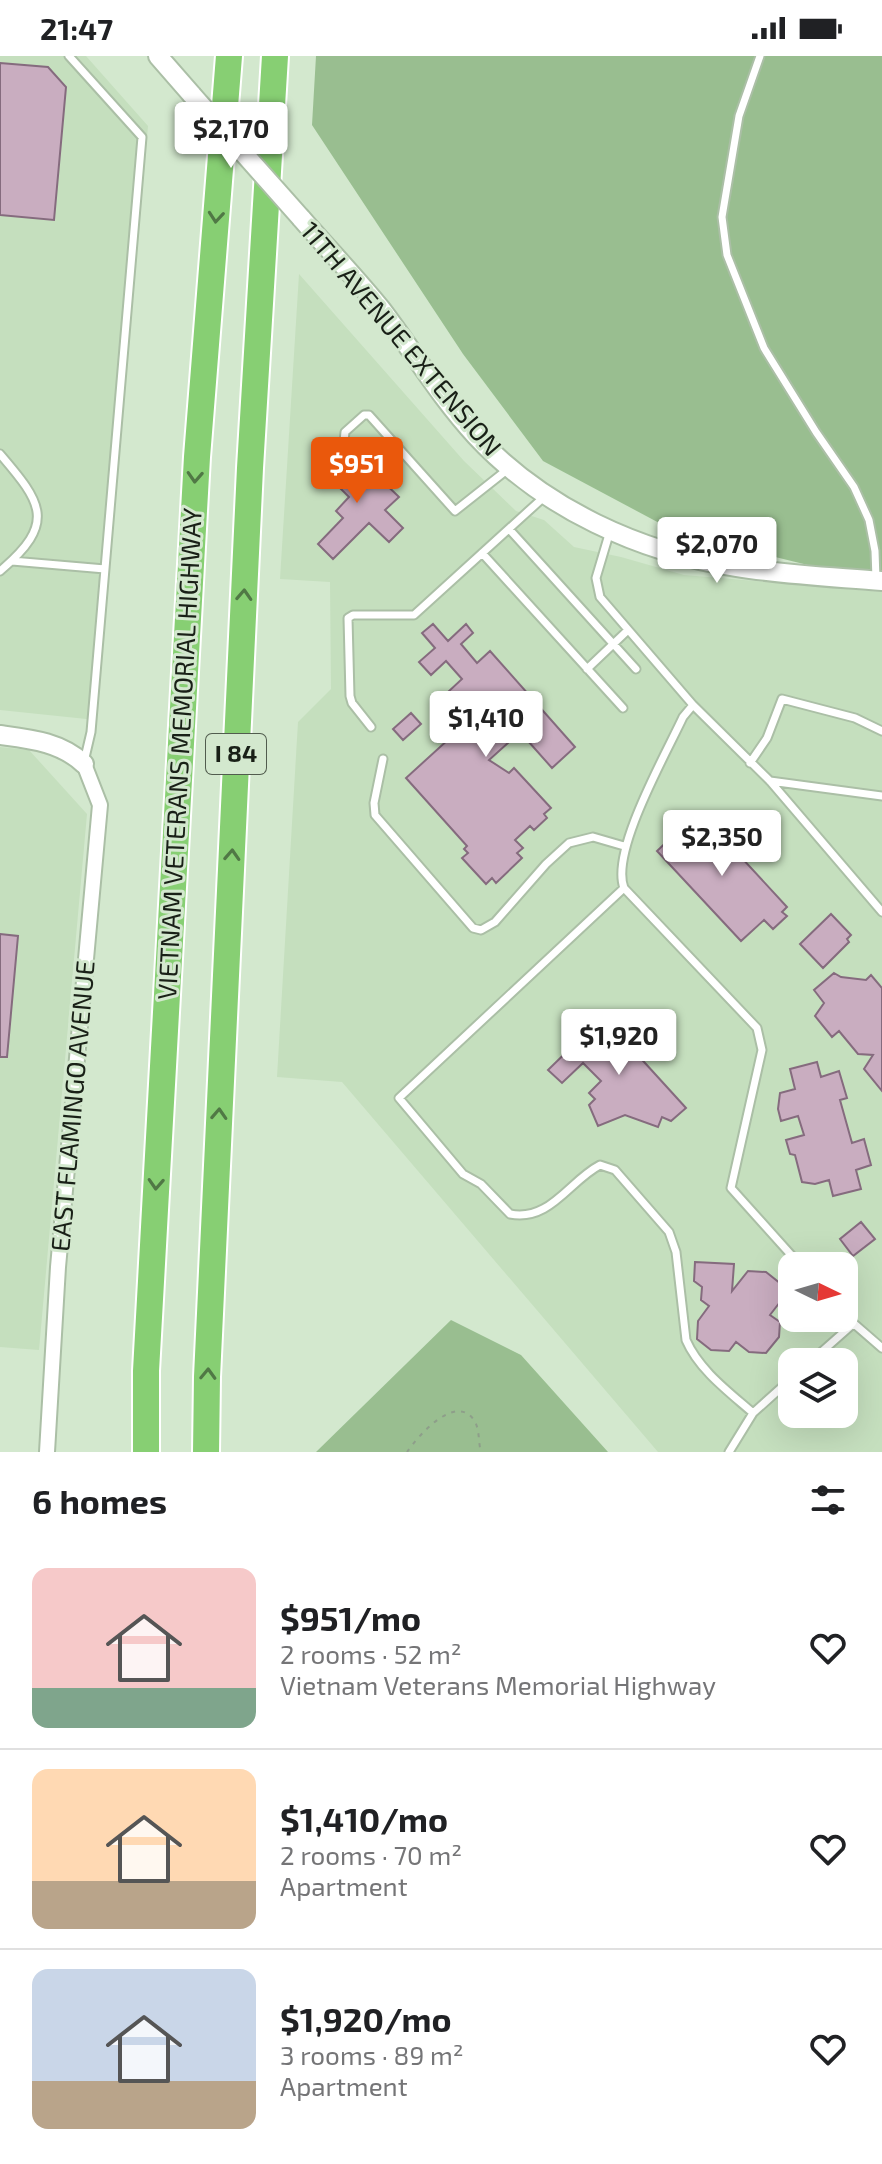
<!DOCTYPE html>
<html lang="en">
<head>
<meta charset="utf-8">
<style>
	:root { --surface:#fff; --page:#f2f2f2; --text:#202124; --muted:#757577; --line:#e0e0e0; --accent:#ea580c }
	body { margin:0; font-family:"Exo 2",sans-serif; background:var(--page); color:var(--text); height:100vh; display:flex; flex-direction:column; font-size:30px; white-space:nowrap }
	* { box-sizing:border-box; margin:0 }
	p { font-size:26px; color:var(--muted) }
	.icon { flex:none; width:44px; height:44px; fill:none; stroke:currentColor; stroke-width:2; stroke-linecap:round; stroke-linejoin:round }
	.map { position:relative; height:1396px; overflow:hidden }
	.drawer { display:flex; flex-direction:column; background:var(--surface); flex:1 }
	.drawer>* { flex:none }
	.needle { width:52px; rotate:95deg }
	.fabs { position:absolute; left:778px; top:1196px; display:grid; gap:16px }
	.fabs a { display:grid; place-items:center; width:80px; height:80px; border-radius:16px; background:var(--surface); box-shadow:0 8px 32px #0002; font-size:40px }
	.price { position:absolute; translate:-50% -68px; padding:0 18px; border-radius:8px; background:#fff; color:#222; font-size:26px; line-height:52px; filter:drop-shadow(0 2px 4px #0008) }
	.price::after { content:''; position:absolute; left:50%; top:48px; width:24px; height:18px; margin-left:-12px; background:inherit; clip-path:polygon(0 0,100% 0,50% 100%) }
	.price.selected { background:var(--accent); color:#fff }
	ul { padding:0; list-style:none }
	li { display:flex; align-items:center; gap:24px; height:200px; padding:0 32px }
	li+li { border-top:2px solid var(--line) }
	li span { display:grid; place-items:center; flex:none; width:224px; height:160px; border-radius:16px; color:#555 }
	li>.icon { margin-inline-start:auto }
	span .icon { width:96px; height:96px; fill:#fffc; stroke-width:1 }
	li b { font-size:34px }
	h2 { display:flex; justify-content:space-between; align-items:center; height:96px; padding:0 32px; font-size:34px }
	.status { display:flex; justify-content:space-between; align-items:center; height:56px; padding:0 40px; background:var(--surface); direction:ltr }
	.status svg { height:22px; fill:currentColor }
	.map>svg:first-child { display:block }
</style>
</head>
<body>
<div class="status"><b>21:47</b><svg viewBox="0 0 49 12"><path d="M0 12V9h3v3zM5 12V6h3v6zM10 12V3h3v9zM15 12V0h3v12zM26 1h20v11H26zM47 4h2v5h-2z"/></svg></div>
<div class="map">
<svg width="882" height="1396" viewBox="0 0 882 1396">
	<rect width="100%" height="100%" fill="#d3e8ce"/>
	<path fill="#c5dfbe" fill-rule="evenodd" d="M0 0H86L148 70 96 664 0 654Z
		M299 218 464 405 516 455 544 464 574 491 621 501 684 519 882 536V1396H658L342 1026 277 1021 298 666 331 633 330 526 280 523ZM792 1210H844V1262H792ZM792 1306H844V1358H792Z
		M0 691 29 694 87 758 39 1294 0 1291Z"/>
	<path fill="#99be90" d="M316 0H882V516L820 512 678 477 543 405 463 298 312 69Z
		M451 1264 521 1299 608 1396H316Z"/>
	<path fill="#c9adc0" stroke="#856b7e" stroke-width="2" d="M0 7 48 11 66 31 54 164 0 159Z
		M330 392 364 427 374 417 399 441 385 454 403 472 389 486 369 467 333 503 318 488 343 462 336 455 349 441 315 407Z
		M433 568 448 585 466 568 473 577 461 588 477 607 490 595 575 691 552 712 520 676 489 704 509 717 514 712 551 752 544 758 547 762 534 774 530 770 515 784 523 792 517 797 522 802 496 827 492 822 486 828 462 802 468 797 464 793 467 790 406 722 472 662 448 636 462 623 446 605 431 619 419 606 435 592 422 577Z
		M411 657 421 668 403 684 393 673Z
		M694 760 699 765 704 761 787 851 782 856 787 860 773 873 764 864 741 885 657 795Z
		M831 858 851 879 847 883 849 886 823 912 800 888Z
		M0 878 18 880 7 1001H0Z
		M834 917 841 921 866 924 871 919 882 932V1035L864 1013 873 999 858 998 839 975 832 981 815 960 824 947 814 934Z
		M607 963 618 975 626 967 645 988 635 996 686 1052 671 1065 662 1061 658 1071 625 1059 598 1070 589 1049 595 1043 589 1037 601 1025 583 1007 562 1027 548 1014 589 974 591 978Z
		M817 1006 821 1021 839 1015 847 1042 840 1044 852 1087 864 1083 871 1109 856 1114 861 1133 833 1140 829 1124 815 1128 802 1126 795 1099 790 1098 786 1084 804 1079 798 1060 781 1065 778 1053 780 1037 795 1033 790 1013Z
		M861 1166 875 1183 853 1200 840 1183Z
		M695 1206 734 1208 732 1235 748 1215 766 1216 781 1228 780 1246 770 1259 780 1266 779 1281 766 1297 749 1296 736 1286 729 1295 711 1294 697 1283 698 1265 709 1250 701 1244 702 1231 694 1225Z"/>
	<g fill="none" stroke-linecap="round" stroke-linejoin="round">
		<defs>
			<path id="service" d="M69 0 142 81 91 676 84 706
				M760 0 739 60 722 161 727 199 764 292 816 376 854 431 869 464 875 495 876 523
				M393 387 378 403 358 401 344 385 345 376 364 359H369L455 455 508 413
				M0 398C42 447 57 467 0 515
				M509 473 636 613
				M610 475 596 522 600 541 693 649 683 661C666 698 610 796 624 832L399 1042 463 1118 481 1128 510 1158C550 1166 569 1125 600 1109L615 1114 669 1176 676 1196 686 1284C699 1314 729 1336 753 1357
				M482 497 623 652
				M12 505 105 513
				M587 613 628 574
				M693 649 770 725 882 856
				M371 671 352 647 350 640 348 562 353 559H414L545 440
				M383 703 374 747 375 759 473 872 481 874 495 866 546 808 569 787 593 781 624 790
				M750 707 767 682 782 643 855 662 882 675
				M770 725 882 740
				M624 832 757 972 762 994 731 1132 801 1210
				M844 1259 882 1292
				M810 1306 853 1268
				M729 1396 753 1357 792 1322"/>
			<path id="minor" d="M47 1396 58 1211 100 749 84 708"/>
			<path id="tertiary" d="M158 0 192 39
				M301 162C327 192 356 222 381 253 413 295 440 341 476 380 543 452 640 497 737 511 785 519 834 521 882 525
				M0 679C30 683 61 686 84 708"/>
			<path id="motorway" d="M146 1396V1315L197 401 229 0
				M206 1396 207 1321 250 412 275 0"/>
		</defs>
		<use href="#service" stroke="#abbfa6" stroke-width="11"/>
		<use href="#minor" stroke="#abbfa6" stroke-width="18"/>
		<use href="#tertiary" stroke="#abbfa6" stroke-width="22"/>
		<use href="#motorway" stroke="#fff" stroke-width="30"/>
		<path stroke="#8e9e8a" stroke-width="2" stroke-dasharray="4 6" stroke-linecap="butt" d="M407 1396C418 1380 455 1337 474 1364 480 1373 478 1386 481 1396"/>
		<use href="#service" stroke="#fff" stroke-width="7"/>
		<use href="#minor" stroke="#fff" stroke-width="14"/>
		<use href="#tertiary" stroke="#fff" stroke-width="18"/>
		<use href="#motorway" stroke="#87cf73" stroke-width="26"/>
		<defs>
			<path id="tertiary-bridge" d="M192 39 301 162"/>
		</defs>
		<use href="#tertiary-bridge" stroke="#abbfa6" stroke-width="22" stroke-linecap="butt"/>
		<use href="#tertiary-bridge" stroke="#fff" stroke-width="18"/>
	</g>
	<defs><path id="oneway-chevron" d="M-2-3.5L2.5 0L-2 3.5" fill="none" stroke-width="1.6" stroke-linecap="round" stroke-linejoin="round" transform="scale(2)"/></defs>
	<g stroke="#507845">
		<use href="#oneway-chevron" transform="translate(216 161) rotate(95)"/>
		<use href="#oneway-chevron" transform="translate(195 421) rotate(93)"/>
		<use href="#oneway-chevron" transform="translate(244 539) rotate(-87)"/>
		<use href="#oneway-chevron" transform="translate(232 799) rotate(-87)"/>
		<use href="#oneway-chevron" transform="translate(219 1058) rotate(-87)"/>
		<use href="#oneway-chevron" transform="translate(156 1128) rotate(93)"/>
		<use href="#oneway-chevron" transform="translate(208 1318) rotate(-88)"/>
	</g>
	<g text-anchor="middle" stroke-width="6" stroke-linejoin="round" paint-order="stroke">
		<rect fill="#d3e8ce" stroke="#515c4e" stroke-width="2" x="206" y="678" width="60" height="40" rx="6"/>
		<g font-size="24" font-weight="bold" fill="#192017">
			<text x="236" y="706">I 84</text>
		</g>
		<g font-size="26" fill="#192017" stroke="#d3e8ce">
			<text transform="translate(401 283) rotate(50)" y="9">11TH AVENUE EXTENSION</text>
			<text transform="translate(180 698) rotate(-87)" y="9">VIETNAM VETERANS MEMORIAL HIGHWAY</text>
			<text transform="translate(73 1050) rotate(-85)" y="9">EAST FLAMINGO AVENUE</text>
		</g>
	</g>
</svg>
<div class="fabs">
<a><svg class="needle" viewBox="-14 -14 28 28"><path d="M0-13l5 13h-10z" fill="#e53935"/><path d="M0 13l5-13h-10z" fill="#757577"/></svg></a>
<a><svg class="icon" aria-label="layers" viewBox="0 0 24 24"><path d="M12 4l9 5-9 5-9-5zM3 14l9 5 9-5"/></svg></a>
</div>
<b class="price" style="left:231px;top:114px">$2,170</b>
<b class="price selected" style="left:357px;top:449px">$951</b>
<b class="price" style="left:717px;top:529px">$2,070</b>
<b class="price" style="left:486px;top:703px">$1,410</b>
<b class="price" style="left:722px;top:822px">$2,350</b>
<b class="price" style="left:619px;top:1021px">$1,920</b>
</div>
<section class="drawer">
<h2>6 homes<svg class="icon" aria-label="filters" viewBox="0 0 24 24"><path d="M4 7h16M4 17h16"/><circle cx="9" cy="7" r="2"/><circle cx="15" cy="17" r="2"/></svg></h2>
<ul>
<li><span style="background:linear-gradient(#f6c9c9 75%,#7fa58c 0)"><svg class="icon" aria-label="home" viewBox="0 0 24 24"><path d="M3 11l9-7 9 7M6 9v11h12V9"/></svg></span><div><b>$951/mo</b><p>2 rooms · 52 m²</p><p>Vietnam Veterans Memorial Highway</p></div><svg class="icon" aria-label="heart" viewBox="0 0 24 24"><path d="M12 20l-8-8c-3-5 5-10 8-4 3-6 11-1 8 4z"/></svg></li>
<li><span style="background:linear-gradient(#ffd9b3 70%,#b9a48a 0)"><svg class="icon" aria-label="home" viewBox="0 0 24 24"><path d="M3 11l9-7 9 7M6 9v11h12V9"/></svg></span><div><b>$1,410/mo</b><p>2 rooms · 70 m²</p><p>Apartment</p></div><svg class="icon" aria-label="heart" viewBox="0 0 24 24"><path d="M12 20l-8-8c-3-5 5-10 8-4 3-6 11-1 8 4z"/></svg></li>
<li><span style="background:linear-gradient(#c9d6e8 70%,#b9a48a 0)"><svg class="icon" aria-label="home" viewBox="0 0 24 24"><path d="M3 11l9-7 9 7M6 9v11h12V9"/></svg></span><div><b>$1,920/mo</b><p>3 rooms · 89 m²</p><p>Apartment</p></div><svg class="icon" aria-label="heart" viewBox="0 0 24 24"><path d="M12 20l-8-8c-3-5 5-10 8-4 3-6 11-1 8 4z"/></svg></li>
</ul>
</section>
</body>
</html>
